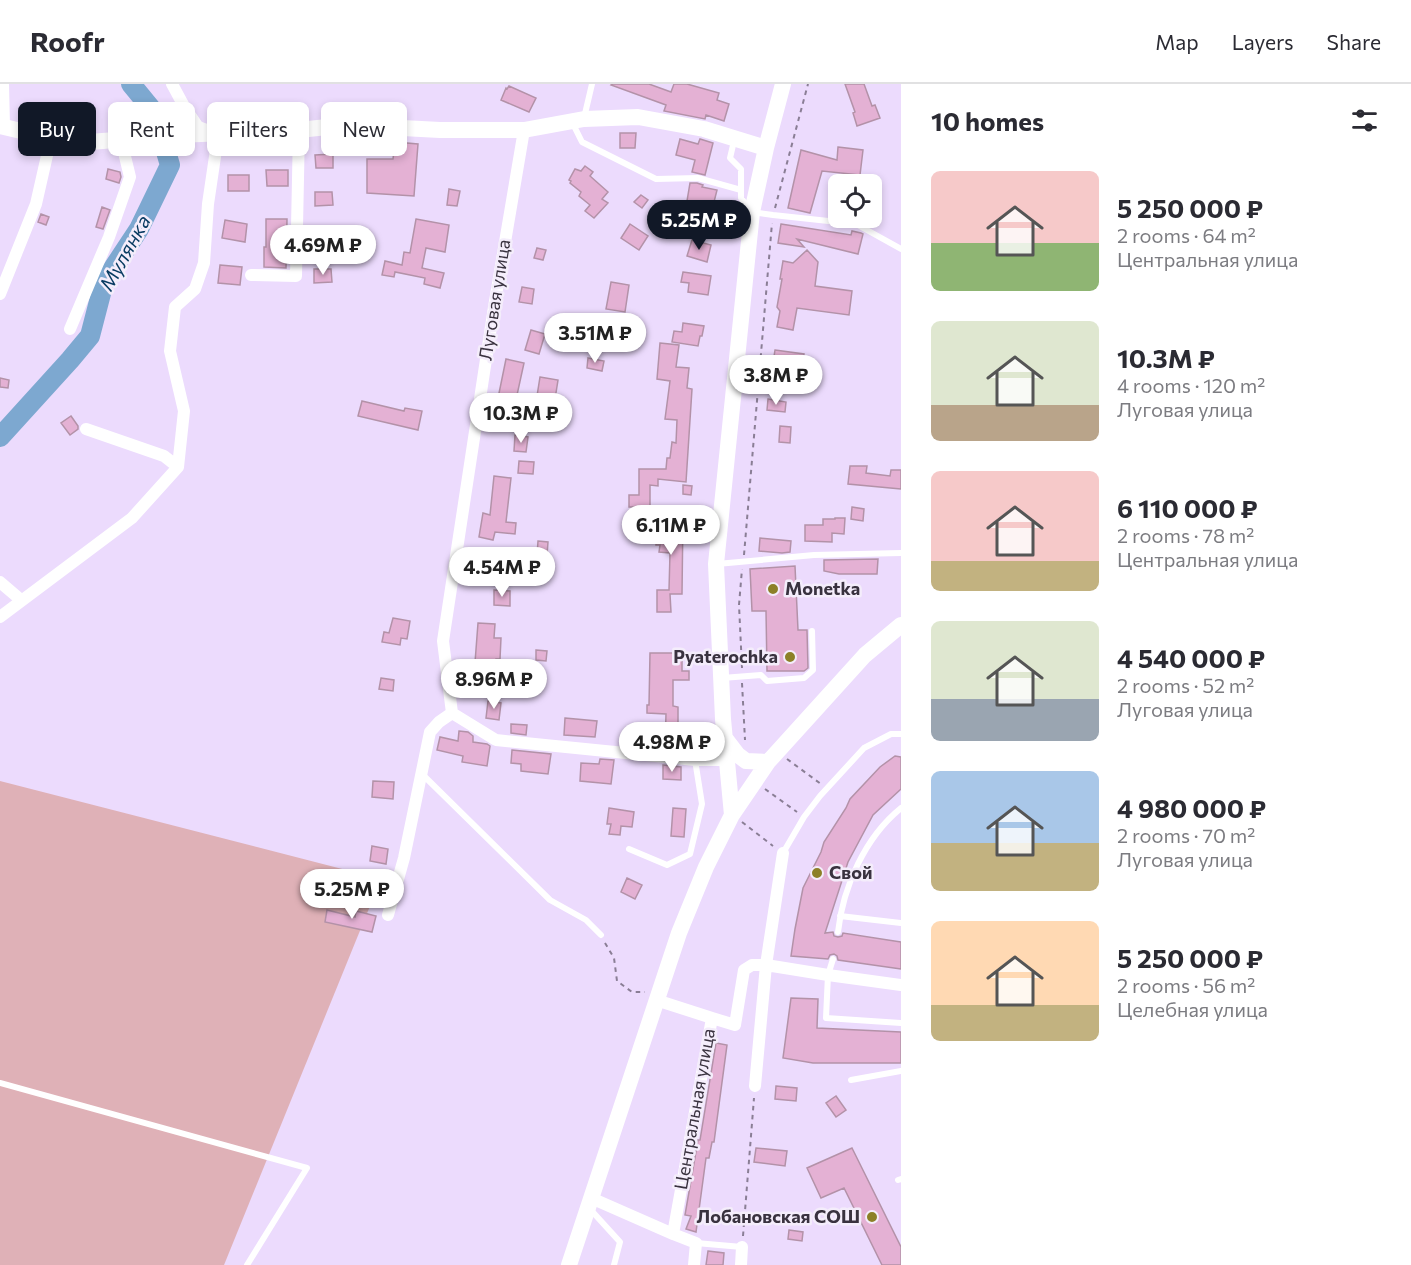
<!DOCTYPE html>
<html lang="en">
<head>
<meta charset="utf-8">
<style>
	:root { --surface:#fff; --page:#f2f2f3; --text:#2b2b33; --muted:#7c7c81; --line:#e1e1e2; --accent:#111827 }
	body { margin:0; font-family:Commissioner,sans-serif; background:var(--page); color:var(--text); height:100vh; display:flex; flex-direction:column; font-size:22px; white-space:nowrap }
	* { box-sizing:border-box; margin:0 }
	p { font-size:20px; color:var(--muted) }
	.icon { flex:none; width:33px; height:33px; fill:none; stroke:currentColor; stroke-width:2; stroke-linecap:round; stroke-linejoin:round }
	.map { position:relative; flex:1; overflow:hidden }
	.details { display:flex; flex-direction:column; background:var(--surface); width:510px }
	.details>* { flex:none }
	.banner { position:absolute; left:18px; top:18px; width:570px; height:54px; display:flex; gap:12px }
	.tools { position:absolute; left:828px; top:90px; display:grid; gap:12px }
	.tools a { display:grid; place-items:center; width:54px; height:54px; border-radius:9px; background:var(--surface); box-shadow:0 3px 9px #0003; font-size:30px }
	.price { position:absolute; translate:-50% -51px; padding:0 14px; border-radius:21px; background:#fff; color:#222; font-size:20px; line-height:39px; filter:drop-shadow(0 2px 3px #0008) }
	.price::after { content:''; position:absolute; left:50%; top:36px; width:18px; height:14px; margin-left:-9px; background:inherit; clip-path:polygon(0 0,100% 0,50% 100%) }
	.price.on { background:var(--accent); color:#fff }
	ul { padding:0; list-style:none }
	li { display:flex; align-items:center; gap:18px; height:150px; padding:0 30px }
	li span { display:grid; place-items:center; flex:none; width:168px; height:120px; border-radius:9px; color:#555 }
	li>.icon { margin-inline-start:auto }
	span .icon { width:72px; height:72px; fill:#fffc; stroke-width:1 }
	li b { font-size:26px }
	h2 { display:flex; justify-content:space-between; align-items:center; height:72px; padding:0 30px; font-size:26px }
	.pill { padding:0 21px; border-radius:9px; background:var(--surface); box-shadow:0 3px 9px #0003; font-size:21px; line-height:54px }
	.pill.on { background:var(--accent); color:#fff }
	header { display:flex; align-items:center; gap:36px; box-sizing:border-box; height:84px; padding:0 30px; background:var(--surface); border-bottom:2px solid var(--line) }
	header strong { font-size:28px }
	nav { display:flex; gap:33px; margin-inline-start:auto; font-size:21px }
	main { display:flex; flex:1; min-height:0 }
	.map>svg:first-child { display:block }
</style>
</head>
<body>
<header>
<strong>Roofr</strong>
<nav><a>Map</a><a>Layers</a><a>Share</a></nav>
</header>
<main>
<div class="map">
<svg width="901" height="1181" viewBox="0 0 901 1181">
	<rect width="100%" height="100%" fill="#ecdbfd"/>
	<path fill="#dfb1b7" d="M0 697 381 795 224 1181H0Z"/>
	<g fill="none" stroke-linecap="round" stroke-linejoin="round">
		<path stroke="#7da8d0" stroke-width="20" d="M0 353 70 276 90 252 104 198 139 145 170 81 154 28 131 0"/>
	</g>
	<path fill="#e4b1d4" stroke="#b392a8" stroke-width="1.5" d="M612 0H649L671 8 674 0H687L719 9 717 16 729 20 724 37 706 31 705 35 664 27 666 21 611 1Z
		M845 0H864L872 22 875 21 880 34 857 42 853 29 855 28Z
		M509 2 536 14 529 28 501 16 506 4 507 5Z
		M620 49H636L635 64H620Z
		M680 55 698 60 700 55 713 59 705 91 692 88 695 76 676 71Z
		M395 58 418 60 414 112 367 109V75H393Z
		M838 63 863 66 860 91 822 87 810 129 788 124 801 66 837 76Z
		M333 70V84H316L315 71Z
		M585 82 593 88 590 92 608 108 602 115 608 119 594 134 585 127 590 121 579 112 581 108 570 99 571 97 569 96 575 85 581 87Z
		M108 85 120 88 121 93 119 99 106 95Z
		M266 86H288V102H267Z
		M228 91H249V107H228Z
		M690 99H697L703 101 702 103 717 106 713 122 687 117Z
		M449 105 460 107 457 122 447 121Z
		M315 108H332L333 121 315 122Z
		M641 111 648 116 642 124 634 118Z
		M102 123 110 126 103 145 96 143Z
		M41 130 49 133 46 141 38 138Z
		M266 135H287L286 184 264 183V163H266Z
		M416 135 449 141 445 168 426 164 422 184 444 189 440 204 424 200 425 194 395 188 394 193 382 191 385 177 402 181 404 168 410 169Z
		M225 136 247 140 245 158 222 154Z
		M630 140 648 152 639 166 621 154Z
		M781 140 851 151 852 147 861 149 863 150 858 170 797 155 804 163 778 159Z
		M314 147H332V160L315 161Z
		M692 156 711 161 707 178 687 172Z
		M537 164 546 166 543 176 534 174Z
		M807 166 818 178 815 202 852 207 849 231 797 224 793 246 777 243 780 227 777 223 782 195H780L783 177 793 179Z
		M220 181 242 183 240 201 218 199Z
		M314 185H331L332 198 314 199Z
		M683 188 711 192 708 211 688 208 689 199 681 198Z
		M611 198 629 201 625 228 606 225Z
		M522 203 534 205 532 220 519 218Z
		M683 239 704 242 702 252H700L698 262 672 258 674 247 682 248Z
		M531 246 545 250 539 270 525 266Z
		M660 259 679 261 676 283 689 284 687 304 692 305 686 398 658 395V402L650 401V423H629V411H639V385H666L667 374H670L672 358 676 359 677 336 665 335 670 297 657 295Z
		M775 266 804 270 801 289 776 286 777 280 773 279Z
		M588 274 604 277 602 287 587 284Z
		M506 275 524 279 517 311H519L516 323 497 319Z
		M540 293 558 296 555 315 537 312Z
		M0 294 9 296 8 304 0 303Z
		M768 315 786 318 785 328 767 326Z
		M556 316 568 318 566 328 555 326Z
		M362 317 404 327 405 324 422 327 418 346 358 332Z
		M509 329 525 331 524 346 513 345 514 338H508Z
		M71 332 78 342V345L70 351 61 339Z
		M780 342 791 343 790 359 779 358Z
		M515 351 528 353 526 368 514 367Z
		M519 377 534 378 533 390 518 389Z
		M850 382H867L866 389 890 392 891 386H901V405L848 400Z
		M494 392 511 394 506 438 516 439 515 450 495 448 493 456 479 453 483 429 490 431Z
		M683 401 692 402 691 411 683 410Z
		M852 423 864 425 863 437 851 435Z
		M657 431H683L682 510H670L671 528H657V506H669L670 469 659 468 660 461H656Z
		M835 434H845L844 450 832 449V458L805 457V441H823V435H835Z
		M760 454 791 457 790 468 782 469 759 467Z
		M538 457 548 458 547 471H537Z
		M486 467 502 468 501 489 485 488Z
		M878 475 877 490H839L824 487V476Z
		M795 482 798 546H807L808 584 804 587H767L766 527H752L750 485Z
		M494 506 510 507V522L494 521Z
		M393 534 410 537 407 555 401 554 400 561 382 558 384 548 389 549Z
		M478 539 495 540 494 554H501L500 575H496L494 599H488L487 606 473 605Z
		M536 566 547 567 546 577 536 576Z
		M650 569H682V587H689V596H673V622L678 623V640H681L680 663 665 662 666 630 647 629V621H649Z
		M381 594 394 596 393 607 379 605Z
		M488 617 501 619 499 636 486 634Z
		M565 634 597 637 595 653 564 651Z
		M511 640 527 641 526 651 511 649Z
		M459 647 468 648 473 652V658L487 660 490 662 487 682 462 678 463 672 437 666 440 653 458 657Z
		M512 666 551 670 548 690 521 687V680L511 679Z
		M895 672 901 673V705L873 731 848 778 825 849 833 848 834 852 838 853 842 852 843 849 901 858V885L838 876 837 872 834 870 830 871 828 875 791 872 795 845 803 804 821 768 824 758 846 724 850 715 880 683Z
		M600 675 614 676 611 700 580 697 581 679 599 680Z
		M663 681 681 683V696L663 695Z
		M373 697 394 698 393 715 372 713Z
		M609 724 634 728 632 743 621 742 620 751 609 750 611 740H607Z
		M673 724 686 725 684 753 671 752Z
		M372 762 388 765 386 780 370 777Z
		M627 794 642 801 635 815 621 808Z
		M327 826 355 833 356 827 376 832 372 848 325 838Z
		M791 914 818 915 817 944 901 948V979H813L783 974Z
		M716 959 727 961 714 1058H712L709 1074H706L696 1148 686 1145 691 1132 685 1131 698 1056H700Z
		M776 1002 797 1004 796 1017 775 1015Z
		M836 1012 846 1026 836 1033 826 1019Z
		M756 1064 787 1067 785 1082 754 1078Z
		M852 1064 901 1163V1181H882L844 1104 821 1114 807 1084Z
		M789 1146 803 1148 802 1157 788 1155Z
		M708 1167 724 1169 723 1181H706Z"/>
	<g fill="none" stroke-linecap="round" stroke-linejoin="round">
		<path stroke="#8a7e95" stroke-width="2" stroke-dasharray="4.5 4.5" stroke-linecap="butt" d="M775 124 808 0
			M744 471 772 139
			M742 584 739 521 742 485
			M742 599 745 656
			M787 675 821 700
			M765 705 797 728
			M742 738 773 762
			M605 859 614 874 617 897 632 908H645
			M743 1152 754 1014"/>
		<path stroke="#fff" stroke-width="6" d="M584 34 592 0
			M572 38 582 58 656 95 698 94 741 106
			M734 57 730 74 741 85V114L752 128 773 131 856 140 901 165
			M717 480 814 471 901 469
			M722 594 761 591 767 597 804 594 813 586 812 547
			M422 690 550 816 586 836 601 851
			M629 765 667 781 690 770 702 720 695 676
			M783 769 804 733 820 712 864 664 891 650H901
			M840 832 901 839
			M838 848C843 803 865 753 901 724
			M833 875 828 891 826 934 901 939
			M851 996 901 987
			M0 999 307 1084 247 1181
			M898 1096 901 1095
			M590 1125 620 1158 614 1181
			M696 1159 742 1163"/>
		<path stroke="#fff" stroke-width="12" d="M3 0 4 42
			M172 0 185 24 198 43 212 48
			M524 46 494 223 443 557 452 629 496 656 695 676H727
			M251 191 296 192 299 46
			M0 210 36 120 51 54
			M70 245 109 153 130 93 121 56
			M86 345 164 372 178 383
			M0 498 21 516
			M0 533 132 434 178 383 184 327 170 267 175 223 195 205 204 179 208 120 217 59V48
			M388 831 404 774 430 648 439 638 452 629
			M656 916 712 934
			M755 1002 766 881 783 769
			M591 1114 673 1150
			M694 1181 696 1159 673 1150 712 934 735 941 744 886 752 881H766L828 891 901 901
			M741 1181 742 1163"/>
		<path stroke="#fff" stroke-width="16" d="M0 42 51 54 90 58 177 51 299 46 346 41 440 46H524L584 35 638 33 704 45 766 64
			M725 654 738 671 746 677 768 678 865 571 901 541
			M732 731 723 635 716 480 752 128 766 64 783 0
			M569 1181 679 849 706 783 732 731 768 678"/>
	</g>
	<g fill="#8c8027" stroke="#f4edfb" stroke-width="2">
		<circle cx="773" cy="505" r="6"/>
		<circle cx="790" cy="573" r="6"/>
		<circle cx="817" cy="789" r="6"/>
		<circle cx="872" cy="1133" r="6"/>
	</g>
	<g text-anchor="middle" stroke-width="5" stroke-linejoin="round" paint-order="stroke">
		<g font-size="18" fill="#39323f" stroke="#f4edfb">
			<text transform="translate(495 216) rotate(-81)" y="6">Луговая улица</text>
			<text transform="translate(695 1025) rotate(-80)" y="6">Центральная улица</text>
		</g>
		<g font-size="18" font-weight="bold" fill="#39323f" stroke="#f4edfb" text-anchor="start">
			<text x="785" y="511">Monetka</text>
			<text x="778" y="579" text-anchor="end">Pyaterochka</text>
			<text x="829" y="795">Свой</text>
			<text x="860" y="1139" text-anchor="end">Лобановская СОШ</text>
		</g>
		<g font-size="20" font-style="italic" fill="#093c62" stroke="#f4edfb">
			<text transform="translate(125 169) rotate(-61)" y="7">Мулянка</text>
		</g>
	</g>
</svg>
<div class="tools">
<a><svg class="icon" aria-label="locate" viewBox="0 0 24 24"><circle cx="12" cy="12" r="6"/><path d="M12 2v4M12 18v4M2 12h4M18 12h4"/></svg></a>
</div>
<b class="price on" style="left:699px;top:167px">5.25M ₽</b>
<b class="price" style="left:323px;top:192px">4.69M ₽</b>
<b class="price" style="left:595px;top:280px">3.51M ₽</b>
<b class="price" style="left:776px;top:322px">3.8M ₽</b>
<b class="price" style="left:521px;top:360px">10.3M ₽</b>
<b class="price" style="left:671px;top:472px">6.11M ₽</b>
<b class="price" style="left:502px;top:514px">4.54M ₽</b>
<b class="price" style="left:494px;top:626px">8.96M ₽</b>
<b class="price" style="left:672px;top:689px">4.98M ₽</b>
<b class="price" style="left:352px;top:836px">5.25M ₽</b>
<div class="banner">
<a class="pill on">Buy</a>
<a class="pill">Rent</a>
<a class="pill">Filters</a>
<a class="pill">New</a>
</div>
</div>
<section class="details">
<h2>10 homes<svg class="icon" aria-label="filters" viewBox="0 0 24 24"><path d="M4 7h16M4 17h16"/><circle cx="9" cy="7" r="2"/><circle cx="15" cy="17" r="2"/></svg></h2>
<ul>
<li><span style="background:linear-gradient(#f6c9c9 60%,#8fb573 0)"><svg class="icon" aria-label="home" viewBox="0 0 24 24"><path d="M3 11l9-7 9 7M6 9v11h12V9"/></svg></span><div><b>5 250 000 ₽</b><p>2 rooms · 64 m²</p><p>Центральная улица</p></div></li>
<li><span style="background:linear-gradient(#dfe7d0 70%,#b9a48a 0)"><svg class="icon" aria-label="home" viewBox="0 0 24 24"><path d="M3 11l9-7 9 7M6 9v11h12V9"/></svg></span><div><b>10.3M ₽</b><p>4 rooms · 120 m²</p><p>Луговая улица</p></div></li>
<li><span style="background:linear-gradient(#f6c9c9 75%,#c2b280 0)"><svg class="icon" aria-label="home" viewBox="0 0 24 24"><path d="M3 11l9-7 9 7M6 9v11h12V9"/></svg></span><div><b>6 110 000 ₽</b><p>2 rooms · 78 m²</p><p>Центральная улица</p></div></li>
<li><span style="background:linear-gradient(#dfe7d0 65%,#9aa5b1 0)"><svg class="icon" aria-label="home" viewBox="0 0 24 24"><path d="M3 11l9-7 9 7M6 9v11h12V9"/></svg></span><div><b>4 540 000 ₽</b><p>2 rooms · 52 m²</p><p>Луговая улица</p></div></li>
<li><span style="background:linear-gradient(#a9c7e8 60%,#c2b280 0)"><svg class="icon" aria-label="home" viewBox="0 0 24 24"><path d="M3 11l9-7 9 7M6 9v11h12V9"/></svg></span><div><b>4 980 000 ₽</b><p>2 rooms · 70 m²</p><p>Луговая улица</p></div></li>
<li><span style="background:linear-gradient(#ffd9b3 70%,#c2b280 0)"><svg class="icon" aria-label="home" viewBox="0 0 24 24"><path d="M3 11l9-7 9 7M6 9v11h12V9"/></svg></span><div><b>5 250 000 ₽</b><p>2 rooms · 56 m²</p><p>Целебная улица</p></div></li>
</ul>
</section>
</main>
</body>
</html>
